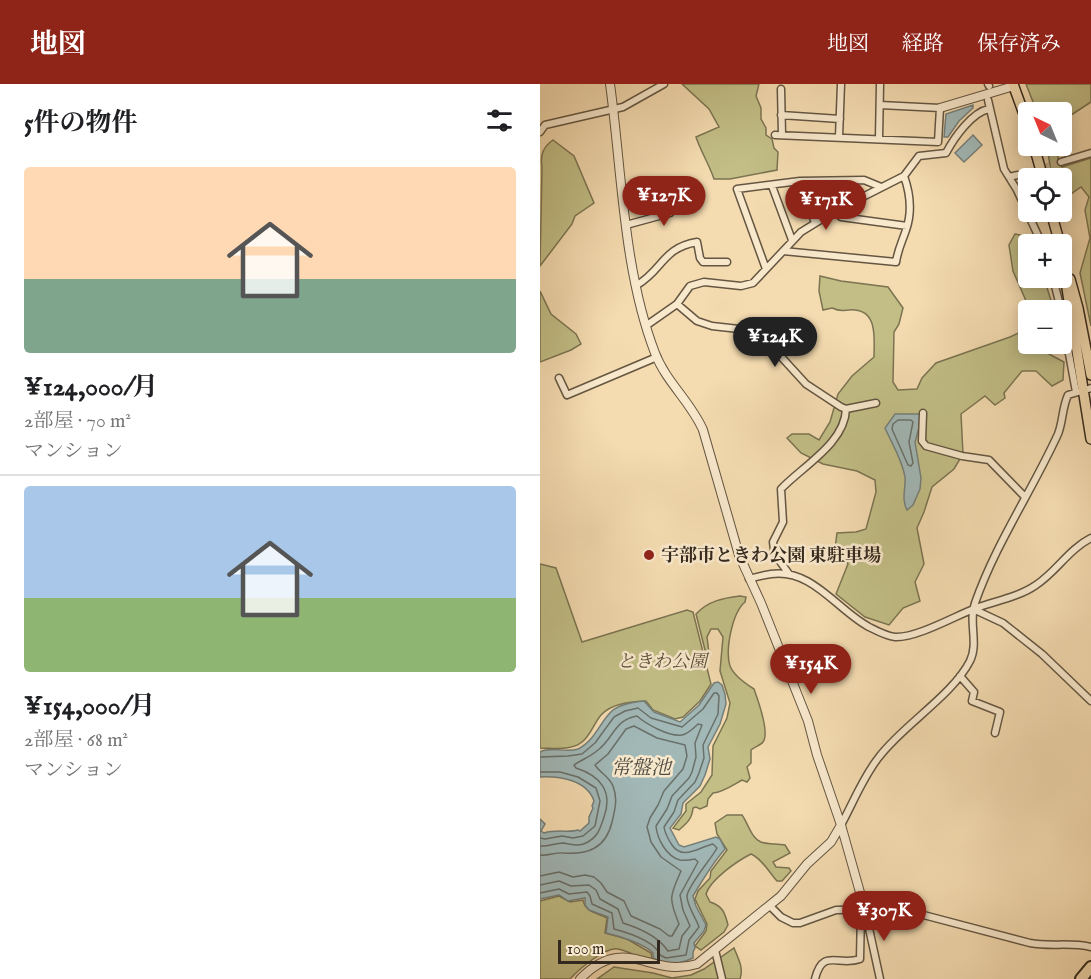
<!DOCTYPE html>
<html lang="ja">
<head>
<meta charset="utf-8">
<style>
	:root { --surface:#fff; --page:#f2f2f2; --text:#202124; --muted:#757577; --line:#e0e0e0; --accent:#8f2418 }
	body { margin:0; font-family:"IM FELL English","Noto Serif JP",serif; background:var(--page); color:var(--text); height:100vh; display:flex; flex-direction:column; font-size:22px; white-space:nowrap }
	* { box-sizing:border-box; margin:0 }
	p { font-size:20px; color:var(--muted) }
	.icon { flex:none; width:33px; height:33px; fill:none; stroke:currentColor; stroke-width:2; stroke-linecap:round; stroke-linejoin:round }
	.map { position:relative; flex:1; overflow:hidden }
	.panel { display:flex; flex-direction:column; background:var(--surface); width:540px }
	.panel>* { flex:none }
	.needle { width:39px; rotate:317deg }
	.controls { position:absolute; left:478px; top:18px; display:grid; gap:12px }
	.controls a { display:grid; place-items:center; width:54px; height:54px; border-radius:6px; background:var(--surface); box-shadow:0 3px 15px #0003; font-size:30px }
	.scale { position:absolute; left:18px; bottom:15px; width:102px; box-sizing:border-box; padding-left:6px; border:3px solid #34291e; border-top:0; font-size:16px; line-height:21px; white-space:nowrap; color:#34291e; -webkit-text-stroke:4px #f8e8cc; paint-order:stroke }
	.price { position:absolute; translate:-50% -51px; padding:0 14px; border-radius:21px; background:var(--accent); color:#fff; font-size:20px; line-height:39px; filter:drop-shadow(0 2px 3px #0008) }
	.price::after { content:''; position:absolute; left:50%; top:36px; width:18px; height:14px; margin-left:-9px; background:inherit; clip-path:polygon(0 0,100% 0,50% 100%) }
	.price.on { background:#222; color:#fff }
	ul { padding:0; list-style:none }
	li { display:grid; align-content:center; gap:12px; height:318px; padding:0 24px }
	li+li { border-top:2px solid var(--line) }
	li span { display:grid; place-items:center; height:186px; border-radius:6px; color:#555 }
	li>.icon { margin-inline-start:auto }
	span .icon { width:108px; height:108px; fill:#fffc; stroke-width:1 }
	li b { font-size:26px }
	h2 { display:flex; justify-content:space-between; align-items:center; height:72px; padding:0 24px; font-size:26px }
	header { display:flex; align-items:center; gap:36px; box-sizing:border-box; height:84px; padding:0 30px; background:var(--accent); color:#fff }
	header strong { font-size:28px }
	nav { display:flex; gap:33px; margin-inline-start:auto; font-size:21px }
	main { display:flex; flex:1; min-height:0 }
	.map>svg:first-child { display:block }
</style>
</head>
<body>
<header>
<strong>地図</strong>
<nav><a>地図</a><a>経路</a><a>保存済み</a></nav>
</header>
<main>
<section class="panel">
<h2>5件の物件<svg class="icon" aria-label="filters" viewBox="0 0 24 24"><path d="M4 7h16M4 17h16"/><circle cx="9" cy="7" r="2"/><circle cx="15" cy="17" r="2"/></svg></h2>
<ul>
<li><span style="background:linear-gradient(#ffd9b3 60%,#7fa58c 0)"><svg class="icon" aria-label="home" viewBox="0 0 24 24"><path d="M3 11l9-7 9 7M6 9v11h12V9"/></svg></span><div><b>¥124,000/月</b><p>2部屋 · 70 m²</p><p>マンション</p></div></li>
<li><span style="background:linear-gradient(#a9c7e8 60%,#8fb573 0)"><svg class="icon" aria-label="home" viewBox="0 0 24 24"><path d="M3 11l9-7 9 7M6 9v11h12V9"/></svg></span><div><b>¥154,000/月</b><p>2部屋 · 68 m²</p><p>マンション</p></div></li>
</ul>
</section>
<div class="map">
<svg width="551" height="895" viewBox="0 0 551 895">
	<rect width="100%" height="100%" fill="#f4dbb0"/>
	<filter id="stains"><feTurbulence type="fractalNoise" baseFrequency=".00333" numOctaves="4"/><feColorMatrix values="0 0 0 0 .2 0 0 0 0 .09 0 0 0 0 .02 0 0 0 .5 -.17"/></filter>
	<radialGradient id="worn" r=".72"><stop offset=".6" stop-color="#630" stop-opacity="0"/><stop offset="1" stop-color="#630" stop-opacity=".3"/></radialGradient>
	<path fill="#c2be86" stroke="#7b7452" stroke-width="1.5" d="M142 0H219L216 12 221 24V35L226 44V51L232 55 234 64 238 68 237 86 190 95H174C169 80 161 68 156 53L179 43 169 25Z
		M486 0H551V18L522 37V28H497Z
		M13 56 34 72 54 119 35 132 32 140 0 182 2 83C0 71 3 63 13 56Z
		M507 62H519L518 74 522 83 551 74V242L540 189 550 154 545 126 549 113 541 103 531 110 529 121 522 126V94H512Z
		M475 150 485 152 491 160H489V194H504L514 226H490L473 187 469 161Z
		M280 192 301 197 348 203 363 224 359 240 354 248 353 298 358 306 377 305 382 294 396 279 470 253 489 244V260H506L507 269 524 278 523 296 512 302 496 287H482L464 309 465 314 455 321 445 312 421 330 423 370 414 385 392 403 384 428 377 444 384 480 375 498 380 517 363 524 349 541 325 533 296 510 308 480 295 465 297 449 316 448 326 445 336 408 335 396 317 387 283 380 261 369 247 354 252 350H269L279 356 290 338 298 310 312 292 334 273C334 256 338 228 315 226 304 225 303 229 292 224L283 226 279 207Z
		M0 207 11 230 36 250 41 260 31 266 0 278Z
		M0 480 16 484 42 558 147 526 153 528 171 600 160 617 143 633 135 635 113 626 106 617C91 618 72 619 61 631 54 639 51 651 42 658 31 667 13 664 0 664Z
		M200 512 206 513 205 518C192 529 185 566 190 582 194 592 206 600 214 605 218 616 230 649 223 658 221 661 214 663 211 666V679L207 683 210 694 207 698 202 696C193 701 183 708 173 709L168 715 167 722 160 725 156 723 153 724C152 735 147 739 139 746L133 744 146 727V720L161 708 172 691 173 662 187 634 190 619 180 587 183 553 178 545H171L167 553 169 569 165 566 156 530C168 517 183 514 200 512Z
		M187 731H202C208 739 211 754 221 758 228 761 238 759 245 761L250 769 233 778 236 783 249 784 251 787 242 797H237C229 788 221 774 211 770 197 777 170 796 166 810L170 818C183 822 185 829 188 841L184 848 161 866 155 862 166 847 167 840 155 815 158 807 170 794 171 787 187 766 177 750 175 739Z
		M19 812 30 818 43 816C45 828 57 829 67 834L65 849 87 855 111 869 114 881C103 876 90 867 78 865 66 862 38 886 30 895H0V817Z
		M194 864C198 874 204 884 200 895H57L74 883 113 889 132 894 151 891 164 885Z"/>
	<path fill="#a1b8b7" stroke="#757f7a" stroke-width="1.5" d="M433 21V24L419 37 408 53H404L406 30Z
		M433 51 442 61 424 78 415 69Z
		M355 330H379L382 333 375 358 381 394 380 405 373 421 367 426C361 415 366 404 365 393 362 375 352 360 345 344Z
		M178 598 182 601 185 610 186 620 180 640 168 663 170 675 165 691 160 702 143 719 141 730 130 744 139 761 144 763 176 753 180 755 185 765C172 780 163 795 153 812L156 822 166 841 164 847 154 859 155 864 153 868V874C138 881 127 882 113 874V869C105 860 79 852 66 849L68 833 49 826 45 821V814L28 817 19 811 0 815V735L5 740 1 747 4 749C17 745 29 749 38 746L40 747 49 739V733L53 724 52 722 54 717C47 696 20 692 0 693V668C11 662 26 669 38 665 53 658 59 641 69 630 76 621 93 618 104 617L114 628 140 638 159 621 174 599Z"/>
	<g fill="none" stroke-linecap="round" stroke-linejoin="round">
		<path stroke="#6a706a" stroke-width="1.5" d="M358 336H371L373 338 369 358 373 379 371 382 368 381 352 345 353 340Z
			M0 673 28 672 42 670 55 659 74 633 85 627 98 624 111 634 142 643 163 625 174 609H177L179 612 178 630 163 661 164 674 159 689 155 698 138 716 134 728 124 743C125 750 128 755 132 761 143 777 159 763 173 760L177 764C172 774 148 801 147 812 147 822 156 834 159 843L149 856 146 871 126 874 120 871C115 857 89 849 74 845L72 829 52 820 50 812 47 808 29 810 19 805 0 809
			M0 688H20L38 693 56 704 60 717 55 742 43 752 33 754 22 752 5 755 0 754
			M0 762C8 763 15 759 23 759 31 760 38 763 46 759 58 753 60 745 64 733 73 708 61 692 36 684L34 681C41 676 50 673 58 666 74 654 74 636 97 632 106 640 129 653 142 651 148 650 153 645 158 640L162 641 155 659 156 673 152 688 149 694 132 712 127 725 116 742C117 755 127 773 140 776 145 777 150 776 155 775L158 778 140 811 143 826 150 842 142 852 139 865 128 867C118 852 99 844 83 839L78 825 60 815 56 806 49 801 31 802 19 797 0 801
			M0 771C8 772 16 768 23 769 48 771 66 764 72 738 75 725 78 715 73 702 69 692 60 689 55 681L68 670 86 645 94 642 117 654 145 661 147 672 143 685 124 707 118 721 110 734 107 743 111 758 121 773 141 787C130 812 128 813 139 840L132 852H129L120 845 91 832 84 817 67 808 61 799 54 793 45 791 33 793 19 788 0 792"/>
		<path stroke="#ceb793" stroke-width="6" stroke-dasharray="6 3" stroke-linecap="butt" d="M478 91 521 78"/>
		<defs>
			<path id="minor" d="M448 0 449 2
				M241 5 242 51
				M448 16 464 85 477 106 502 160
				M241 31 300 35
				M0 48 5 41 83 23 124 0
				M235 51 398 58 400 24 340 21
				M299 53 301 0
				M339 55 340 0
				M521 78 551 69
				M364 92 379 72 406 69C414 54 432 28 449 25
				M469 93 478 91
				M260 97 275 139
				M232 102 252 156
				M295 127 301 133 367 142
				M86 141 130 129 129 119
				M226 185 197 105 260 97 324 96 341 103
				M513 194 521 226
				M97 201C123 186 122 164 157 158L160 174 163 178H187
				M137 220 157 237 172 242 199 245 208 248 234 265 266 300 301 323 306 325 336 319
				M522 232 536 308
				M107 241 137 220 150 202 164 198 201 202 213 199 261 148 295 127 364 92C370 109 372 129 366 146 362 158 358 165 356 178L243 167
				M19 294 27 311 117 273
				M383 329 382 357 386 362 422 372 449 376 485 413
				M249 490 239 476 234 466 233 458 243 438 241 405C263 382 305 359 306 325
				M209 495C216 493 224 491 231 490 272 484 297 526 329 543 337 547 346 552 355 553 377 554 415 532 436 524 455 517 479 513 496 501 516 488 529 465 551 454
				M433 525 463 539 502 570 551 617
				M420 592 434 608 432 617 460 628 455 649
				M301 741C313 719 323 693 339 673 363 641 412 612 430 577 439 559 428 537 435 519 456 459 492 407 518 350 523 338 522 324 528 311L551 304
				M230 822 241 833 253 839H260L296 826 356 825 376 829 490 859C511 863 530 858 551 863
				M325 826 340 895
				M175 866 182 895
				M275 895C283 863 298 883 320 875L321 826"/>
			<path id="tertiary" d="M70 0C82 87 83 186 115 269 126 298 151 318 163 346L199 471 221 519 268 637 277 671 301 741 325 826
				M400 24 474 2
				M40 895C86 848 110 895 157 880L241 812 267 780 291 758 301 741"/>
			<path id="primary" d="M473 0 489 44
				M494 62 503 94
				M511 128 520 160
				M522 173 551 355
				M530 195 538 224 551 291"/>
			<path id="trunk" d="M541 895 551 883"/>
		</defs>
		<use href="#minor" stroke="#645642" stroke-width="9"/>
		<use href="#tertiary" stroke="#645642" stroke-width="10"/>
		<use href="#primary" stroke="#34291e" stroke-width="12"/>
		<use href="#trunk" stroke="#34291e" stroke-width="14"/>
		<use href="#minor" stroke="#f8e8cc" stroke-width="6"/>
		<use href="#tertiary" stroke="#f8e8cc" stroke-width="8"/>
		<use href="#primary" stroke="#f4dbb0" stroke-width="9"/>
		<use href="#trunk" stroke="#f4dbb0" stroke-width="10"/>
	</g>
	<circle fill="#8f2418" stroke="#f8e8cc" stroke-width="2" cx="109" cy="471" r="6"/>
	<g text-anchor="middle" stroke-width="5" stroke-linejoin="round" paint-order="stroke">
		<g font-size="18" font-weight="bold" fill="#34291e" stroke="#f8e8cc" text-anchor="start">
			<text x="121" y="477">宇部市ときわ公園 東駐車場</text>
		</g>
		<g font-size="18" font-style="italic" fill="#584e38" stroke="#f8e8cc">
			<text x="122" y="583">ときわ公園</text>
		</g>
		<g font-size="20" font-style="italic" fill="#4f4d44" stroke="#f8e8cc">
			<text x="101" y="690">常盤池</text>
		</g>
	</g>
	<rect width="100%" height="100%" filter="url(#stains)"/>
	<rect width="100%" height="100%" fill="url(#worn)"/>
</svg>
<div class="controls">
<a><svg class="needle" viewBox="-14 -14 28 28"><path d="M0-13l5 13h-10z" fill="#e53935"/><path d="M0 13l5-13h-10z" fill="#757577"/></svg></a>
<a><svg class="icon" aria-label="locate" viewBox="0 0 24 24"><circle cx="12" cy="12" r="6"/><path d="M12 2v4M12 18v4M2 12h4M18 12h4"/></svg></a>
<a>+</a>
<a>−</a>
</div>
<div class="scale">100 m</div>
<b class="price" style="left:124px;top:143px">¥127K</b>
<b class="price" style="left:286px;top:147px">¥171K</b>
<b class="price on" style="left:235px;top:284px">¥124K</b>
<b class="price" style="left:271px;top:611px">¥154K</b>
<b class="price" style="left:344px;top:858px">¥307K</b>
</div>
</main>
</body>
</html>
